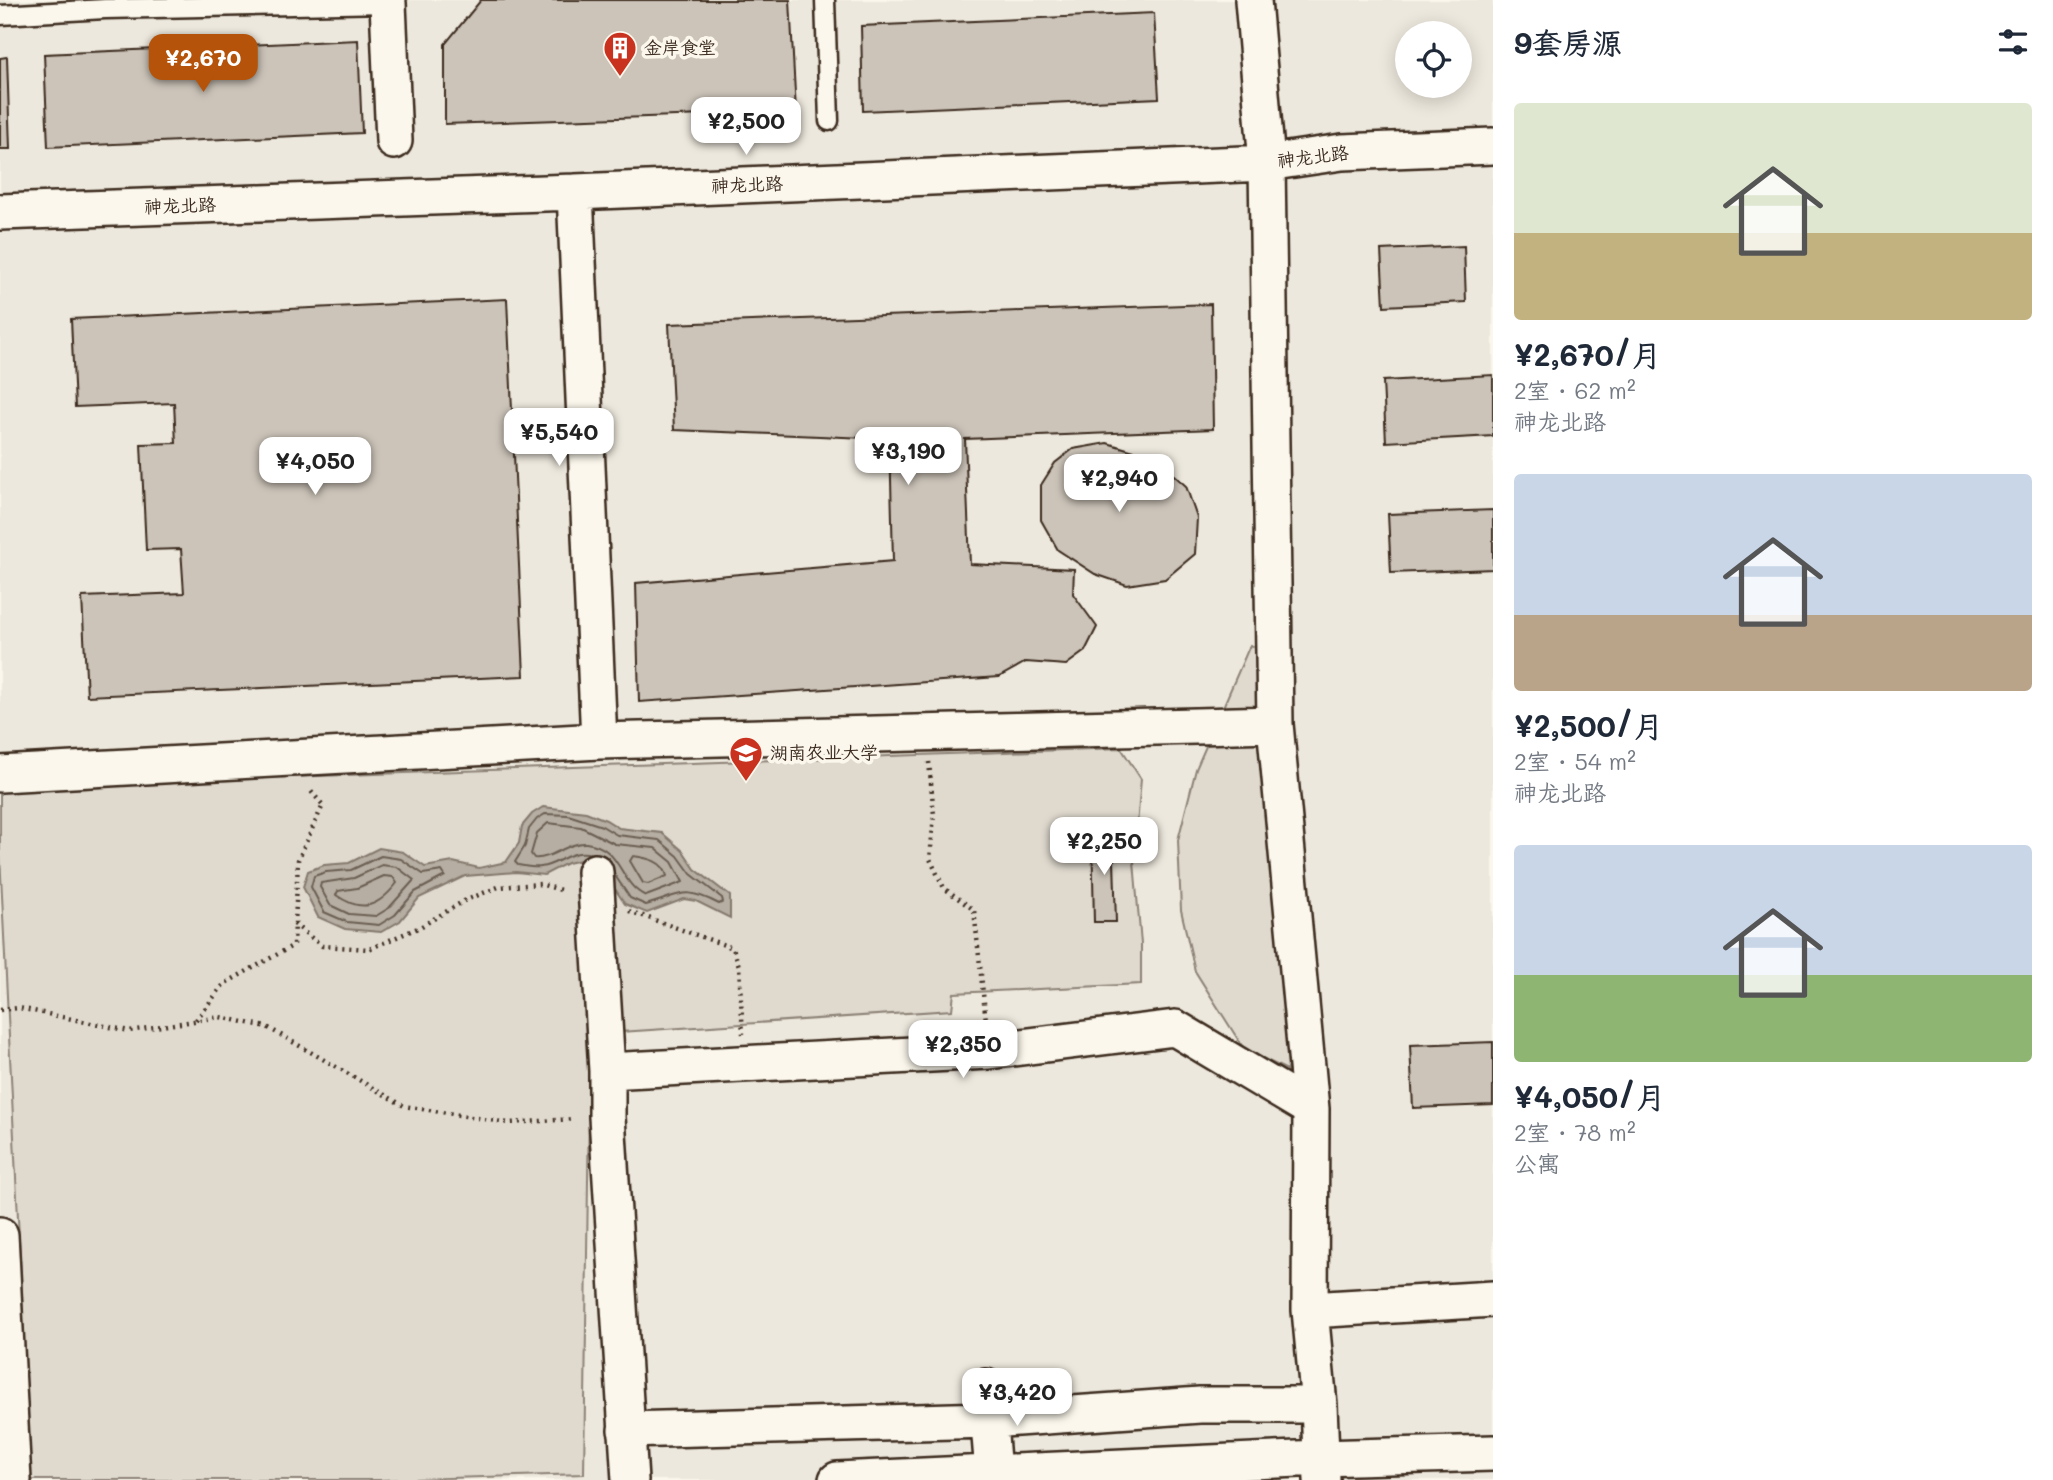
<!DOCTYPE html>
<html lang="zh">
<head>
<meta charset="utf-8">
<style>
	:root { --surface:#fff; --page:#f2f2f3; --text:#1f2937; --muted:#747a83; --accent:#b45309 }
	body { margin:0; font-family:Mali,"LXGW WenKai TC",sans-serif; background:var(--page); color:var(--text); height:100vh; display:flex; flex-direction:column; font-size:26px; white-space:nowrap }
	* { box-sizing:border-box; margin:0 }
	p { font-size:23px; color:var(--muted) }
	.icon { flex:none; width:38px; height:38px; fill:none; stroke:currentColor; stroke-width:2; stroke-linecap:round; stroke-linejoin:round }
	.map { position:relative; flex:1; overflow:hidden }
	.sheet { display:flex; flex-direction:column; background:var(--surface); width:560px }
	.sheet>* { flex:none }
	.fabs { position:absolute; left:1395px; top:21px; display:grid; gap:14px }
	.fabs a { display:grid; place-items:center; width:77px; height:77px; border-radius:50%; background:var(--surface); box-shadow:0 4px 18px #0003; font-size:35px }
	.price { position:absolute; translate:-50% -60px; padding:0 16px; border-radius:14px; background:#fff; color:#222; font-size:23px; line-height:46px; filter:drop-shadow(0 2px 4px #0008) }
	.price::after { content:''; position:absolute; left:50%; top:42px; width:21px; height:16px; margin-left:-10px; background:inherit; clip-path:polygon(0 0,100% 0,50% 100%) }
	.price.on { background:var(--accent); color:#fff }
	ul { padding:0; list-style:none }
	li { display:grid; align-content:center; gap:14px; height:371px; padding:0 21px }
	li span { display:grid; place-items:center; height:217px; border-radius:7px; color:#555 }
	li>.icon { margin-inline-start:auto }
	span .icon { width:126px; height:126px; fill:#fffc; stroke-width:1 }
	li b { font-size:30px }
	h2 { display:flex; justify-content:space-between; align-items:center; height:84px; padding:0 21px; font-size:30px }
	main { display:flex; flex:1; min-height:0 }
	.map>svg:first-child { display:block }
</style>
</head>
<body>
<main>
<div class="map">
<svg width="1493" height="1480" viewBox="0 0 1493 1480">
	<rect width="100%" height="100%" fill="#fbf7ec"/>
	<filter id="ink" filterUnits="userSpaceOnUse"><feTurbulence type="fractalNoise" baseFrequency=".0143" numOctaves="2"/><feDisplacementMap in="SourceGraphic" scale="14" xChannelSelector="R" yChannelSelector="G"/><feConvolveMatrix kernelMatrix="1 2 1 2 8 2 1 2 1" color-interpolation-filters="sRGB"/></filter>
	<g filter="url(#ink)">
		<path fill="#ede8dd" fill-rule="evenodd" d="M0 0H1493V1480H0ZM1407 33H1460V86H1407Z"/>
		<path fill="#dfd9ce" stroke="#8d8276" stroke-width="2" d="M1250 645 1262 650 1290 1054 1287 1070 1244 1049 1195 971 1181 910 1178 840 1196 769Z
			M1121 748 1141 779 1134 861 1141 944V984L954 993 952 1010 590 1034 584 1474 379 1480H31L0 855V787Z"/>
		<path fill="#b6aea2" stroke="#85796d" stroke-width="2" d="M543 807 586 812 606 820 619 828 662 833 683 851 695 869 730 896V918L696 901 684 899 647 913 625 904 613 886 585 859 567 863 544 875 516 872 465 876 419 898 400 921 381 932 345 929 318 917 303 887 308 871 324 865 349 863 379 848 403 852 425 867 453 862 479 868 506 862 519 843 522 826 532 814Z"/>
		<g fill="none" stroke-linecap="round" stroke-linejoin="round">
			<path stroke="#6c5f53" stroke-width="2" d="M548 823 581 827 615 844 655 848 672 862 683 882 646 896C618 884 623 847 586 843 567 842 551 860 534 858L531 854 537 833Z
				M591 854C572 848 558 865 541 867 534 868 525 866 518 865L515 862 525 846 529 829 537 819 545 814 568 815 602 826 617 835 659 840 678 856 691 874 722 898 723 902 719 904C682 885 682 895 646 905L630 898 614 874
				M381 856 401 859 423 874 442 871 445 876 415 892 395 915 379 925 347 922 324 912 311 887 314 876 326 872 351 870Z
				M633 856C648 858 663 861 667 876L648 884 643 883 630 861Z
				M382 865 397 867 414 880 389 908 376 916 349 914 330 905 320 887 321 883 354 878Z
				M384 876 393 877 397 883C379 906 363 914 336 895L338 891 357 888Z"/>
		</g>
		<path fill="#ccc4b9" stroke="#3b2a1e" stroke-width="2" d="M481 0H790L796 112 445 124V44Z
			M1154 13 1159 98 863 111 861 26Z
			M358 40 362 133 48 147 44 54Z
			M7 57 10 149H0V58Z
			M1464 246 1466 302 1384 306 1381 250Z
			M507 299 524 676 87 696 82 597 184 593 181 549 146 550 141 444 176 443 174 403 75 407 71 319Z
			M1211 304 1213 429 965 439 970 564 1074 569 1073 594 1097 627 1085 651 1066 665 1026 662 999 677 639 702 636 583 893 561 890 439 674 430 669 324Z
			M1493 375V436L1386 442 1383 381Z
			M1107 443 1144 454 1165 467 1186 486 1197 518 1195 554 1165 579 1127 585 1095 574 1058 550 1041 520V485L1055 463 1073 449Z
			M1493 510V569L1391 573 1388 514Z
			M1113 830 1116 922H1094L1092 831Z
			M1493 1042V1105L1413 1108 1410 1045Z"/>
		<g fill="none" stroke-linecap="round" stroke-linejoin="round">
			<defs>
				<path id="lane" d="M825 0 829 121
					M0 15 105 9 388 3 391 0"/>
				<path id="street" d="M1253 0 1267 163 1275 724 1311 1109 1310 1310 1319 1405 1322 1480
					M388 3 394 141
					M575 192 599 741
					M0 212 575 192 1267 163 1342 152 1493 146
					M0 774 599 741 1275 724
					M595 872 607 1071V1117L630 1480
					M607 1071 989 1051 1175 1028 1311 1109
					M0 1235 13 1480
					M1310 1310 1493 1299
					M986 1387 993 1473
					M626 1430 989 1420 1200 1405H1319
					M837 1480 1320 1458 1493 1453"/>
			</defs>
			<use href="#lane" stroke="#3b2a1e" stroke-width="23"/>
			<use href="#street" stroke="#3b2a1e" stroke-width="40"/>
			<path stroke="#3b2a1e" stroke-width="4.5" stroke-dasharray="2 5" stroke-linecap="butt" d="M929 762 934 815 930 859 944 888 974 910 986 1021
				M629 911 733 948 739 966 743 1034
				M294 924 322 946 369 949 420 927 464 901 498 887 540 884 564 891
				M0 1010 19 1008 129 1031 220 1017 267 1027 404 1106 508 1123 574 1119
				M196 1020 224 984 294 945 298 860 323 805 309 789"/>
			<use href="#lane" stroke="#fbf7ec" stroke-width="18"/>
			<use href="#street" stroke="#fbf7ec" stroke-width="35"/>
		</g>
	</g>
	<defs>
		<symbol id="building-pin" viewBox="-11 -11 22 30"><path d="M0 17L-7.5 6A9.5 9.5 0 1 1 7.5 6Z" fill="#c8321e" stroke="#fbf7ec"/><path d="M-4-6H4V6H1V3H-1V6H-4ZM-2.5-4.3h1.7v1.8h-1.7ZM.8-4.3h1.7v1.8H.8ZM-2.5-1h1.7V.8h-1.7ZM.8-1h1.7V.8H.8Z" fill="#fff"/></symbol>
		<symbol id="university-pin" viewBox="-11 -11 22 30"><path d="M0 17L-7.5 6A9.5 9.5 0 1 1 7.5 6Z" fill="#c8321e" stroke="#fbf7ec"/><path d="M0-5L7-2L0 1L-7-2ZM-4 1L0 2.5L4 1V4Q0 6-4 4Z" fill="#fff"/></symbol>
	</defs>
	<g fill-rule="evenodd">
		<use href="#building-pin" x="601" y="29" width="38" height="52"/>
		<use href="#university-pin" x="727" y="734" width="38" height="52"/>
	</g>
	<g text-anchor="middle" stroke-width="7" stroke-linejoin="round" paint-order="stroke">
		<g font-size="18" fill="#3b2a1e" stroke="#fbf7ec" text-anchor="start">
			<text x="644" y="54">金岸食堂</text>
			<text x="770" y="759">湖南农业大学</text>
		</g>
		<g font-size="18" fill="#3b2a1e" stroke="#fbf7ec">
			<text transform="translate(1313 157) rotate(-7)" y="6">神龙北路</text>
			<text transform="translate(747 185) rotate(-2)" y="6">神龙北路</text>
			<text transform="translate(180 206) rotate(-2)" y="6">神龙北路</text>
		</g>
	</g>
</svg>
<div class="fabs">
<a><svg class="icon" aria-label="locate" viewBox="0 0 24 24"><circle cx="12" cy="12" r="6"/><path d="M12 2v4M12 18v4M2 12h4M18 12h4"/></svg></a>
</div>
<b class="price on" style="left:203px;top:94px">¥2,670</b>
<b class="price" style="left:746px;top:157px">¥2,500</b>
<b class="price" style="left:559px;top:468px">¥5,540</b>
<b class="price" style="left:908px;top:487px">¥3,190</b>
<b class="price" style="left:315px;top:497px">¥4,050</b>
<b class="price" style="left:1119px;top:514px">¥2,940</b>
<b class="price" style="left:1104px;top:877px">¥2,250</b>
<b class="price" style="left:963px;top:1080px">¥2,350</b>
<b class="price" style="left:1017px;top:1428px">¥3,420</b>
</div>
<section class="sheet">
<h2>9套房源<svg class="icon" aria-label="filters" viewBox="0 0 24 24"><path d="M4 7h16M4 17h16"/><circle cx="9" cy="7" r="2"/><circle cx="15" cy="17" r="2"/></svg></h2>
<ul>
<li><span style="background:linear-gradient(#dfe7d0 60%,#c2b280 0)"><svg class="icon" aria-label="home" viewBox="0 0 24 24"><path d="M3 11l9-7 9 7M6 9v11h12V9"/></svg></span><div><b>¥2,670/月</b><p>2室 · 62 m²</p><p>神龙北路</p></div></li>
<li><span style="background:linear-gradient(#c9d6e8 65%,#b9a48a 0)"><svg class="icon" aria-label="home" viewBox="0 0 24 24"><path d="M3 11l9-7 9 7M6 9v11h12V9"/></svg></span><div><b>¥2,500/月</b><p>2室 · 54 m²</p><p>神龙北路</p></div></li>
<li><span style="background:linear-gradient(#c9d6e8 60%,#8fb573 0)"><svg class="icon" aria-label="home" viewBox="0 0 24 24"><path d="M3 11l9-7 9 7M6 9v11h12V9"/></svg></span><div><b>¥4,050/月</b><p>2室 · 78 m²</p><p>公寓</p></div></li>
</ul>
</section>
</main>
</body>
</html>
